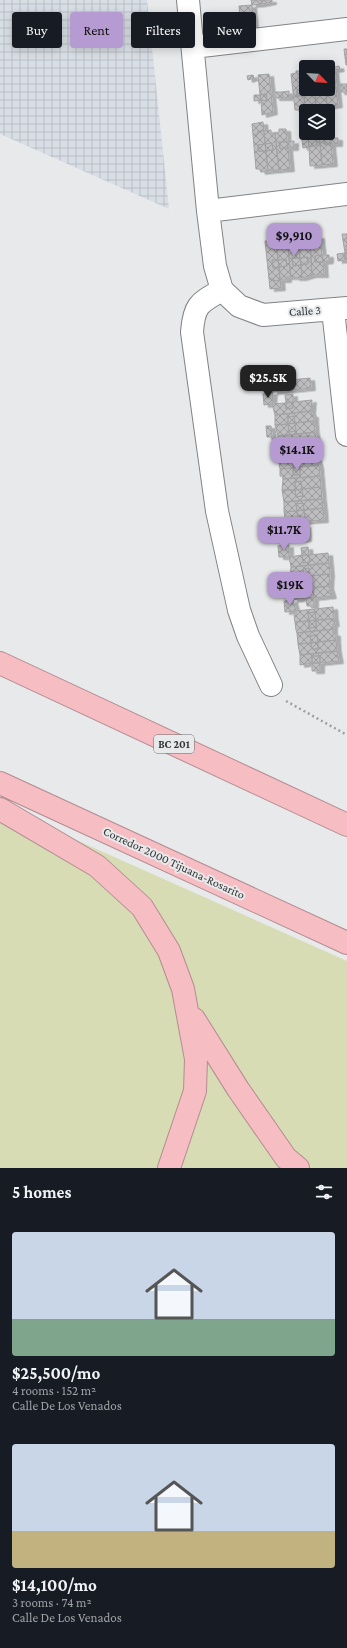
<!DOCTYPE html>
<html lang="en">
<head>
<meta charset="utf-8">
<style>
	:root { --surface:#171b24; --page:#242831; --text:#f1f3f6; --muted:#9ea1a6; --accent:#b69bd2 }
	body { margin:0; font-family:"Crimson Pro",serif; background:var(--page); color:var(--text); height:100vh; display:flex; flex-direction:column; font-size:15px; white-space:nowrap }
	* { box-sizing:border-box; margin:0 }
	p { font-size:13px; color:var(--muted) }
	.icon { flex:none; width:22px; height:22px; fill:none; stroke:currentColor; stroke-width:2; stroke-linecap:round; stroke-linejoin:round }
	.map { position:relative; height:1168px; overflow:hidden }
	.panel { display:flex; flex-direction:column; background:var(--surface); flex:1 }
	.panel>* { flex:none }
	.banner { position:absolute; left:12px; top:12px; width:323px; height:36px; display:flex; gap:8px }
	.needle { width:26px; rotate:115deg }
	.buttons { position:absolute; left:299px; top:60px; display:grid; gap:8px }
	.buttons a { display:grid; place-items:center; width:36px; height:36px; border-radius:4px; background:var(--surface); box-shadow:0 2px 10px #0003; font-size:20px }
	.price { position:absolute; translate:-50% -34px; padding:0 9px; border-radius:8px; background:var(--accent); color:#111; font-size:13px; line-height:26px; filter:drop-shadow(0 1px 2px #0008) }
	.price::after { content:''; position:absolute; left:50%; top:24px; width:12px; height:9px; margin-left:-6px; background:inherit; clip-path:polygon(0 0,100% 0,50% 100%) }
	.price.active { background:#222; color:#fff }
	ul { padding:0; list-style:none }
	li { display:grid; align-content:center; gap:8px; height:212px; padding:0 12px }
	li span { display:grid; place-items:center; height:124px; border-radius:4px; color:#555 }
	li>.icon { margin-inline-start:auto }
	span .icon { width:72px; height:72px; fill:#fffc; stroke-width:1 }
	li b { font-size:17px }
	h2 { display:flex; justify-content:space-between; align-items:center; height:48px; padding:0 12px; font-size:17px }
	.pill { padding:0 14px; border-radius:4px; background:var(--surface); box-shadow:0 2px 10px #0003; font-size:14px; line-height:36px }
	.pill.active { background:var(--accent); color:#111 }
	.map>svg:first-child { display:block }
</style>
</head>
<body>
<div class="map">
<svg width="347" height="1168" viewBox="0 0 347 1168">
	<defs>
		<pattern id="industrial-grid" width="8" height="8" patternUnits="userSpaceOnUse"><rect width="8" height="8" fill="#d8dee5"/><path d="M0 4h8M4 0v8" fill="none" stroke="#babfc5"/></pattern>
		<pattern id="building-cross-hatch" width="8" height="8" patternUnits="userSpaceOnUse"><rect width="8" height="8" fill="#bdbcbe"/><path d="M0 0l8 8M0 8l8-8" fill="none" stroke="#9a999b"/></pattern>
		<filter id="shadow"><feDropShadow dx="4.5" dy="2.5" stdDeviation="0" flood-color="#0004"/></filter>
	</defs>
	<rect width="100%" height="100%" fill="#e8e9eb"/>
	<path fill="url(#industrial-grid)" d="M0 0H147L169 209 0 134Z"/>
	<path fill="#d7dcb4" d="M0 806 347 961V1168H0Z"/>
	<path fill="url(#building-cross-hatch)" stroke="#a3a2a4" filter="url(#shadow)" d="M251 0H261L262 4 252 5Z
		M261 0H272V2L262 4Z
		M252 5 254 26 241 27 239 6Z
		M344 49H347V65H346Z
		M339 66 340 69 334 70V67Z
		M328 67 330 71 334 70 338 105 327 107 326 94H333V88H328Z
		M329 67H334V70L330 71Z
		M306 70V89H315L316 107 311 108 312 110H305L304 96 312 95V90H303L301 71Z
		M296 71H301L303 90H297V96H304L305 110H295L291 74 296 73Z
		M269 74 273 112 262 115 261 100 267 101 266 94 260 95 258 75Z
		M253 75 254 78 248 80 247 76Z
		M340 84H347V92H340Z
		M328 88H333V94H326L325 89Z
		M315 89H318L319 94H326L327 107H316Z
		M318 89H325L326 94H319Z
		M297 90H303L304 96H297Z
		M303 90H312V95L304 96Z
		M289 91V98H283L282 92Z
		M275 92H282L283 98H275Z
		M266 94 267 101 261 100 260 95Z
		M254 95H260L261 100 254 101Z
		M263 122 264 131H258V134L253 135 252 124Z
		M328 124 330 138H324V144H331L333 164 322 165 319 133H328Z
		M279 129H286L287 142H279L280 149 288 148 290 169 279 170 275 133 279 132Z
		M271 130V133H275L279 170 268 171 266 151 273 150 272 143 265 144 264 131Z
		M258 131H264L265 144 258 145V151H266L268 171 261 172 260 169H256L253 135 258 134Z
		M307 133H319L322 165 310 166 309 147 317 145 316 138 308 139Z
		M316 138 317 145 309 147 308 139Z
		M324 138H330L331 144H324Z
		M330 138H338V144H331Z
		M308 139 309 147 303 148 302 140Z
		M294 141V148H288L287 142Z
		M279 142H287L288 148 280 149Z
		M272 143 273 150 266 151 265 144Z
		M265 144 266 151H258V145Z
		M342 234H347V253H345Z
		M320 236 322 255 315 256V262H323L324 275H312L310 240 314 239V237Z
		M298 238 300 258H292L293 266 301 265 302 278H295V277H291L287 239Z
		M298 238H304V240H310L312 275 302 278 301 265 308 264V257L300 258Z
		M287 239 291 277H287V280H280L279 267 287 266 286 259 278 260 276 240Z
		M276 240 278 260H272L273 268 279 267 280 280 273 281V279H269L265 241Z
		M345 253V260L338 261 337 254Z
		M345 253H347V260H345Z
		M322 255 323 262H315V256Z
		M322 255H329V261L323 262Z
		M308 257V264L301 265 300 258Z
		M292 258H300L301 265 293 266Z
		M286 259 287 266 279 267 278 260Z
		M272 260H278L279 267 273 268Z
		M269 279H273V281L280 280 281 288 270 289Z
		M283 373H290L291 380 283 381Z
		M310 378 311 388 273 392V389H271L270 382 283 381 284 388H291V380Z
		M291 380V388H284L283 381Z
		M273 392 272 404 264 405 263 394Z
		M293 394V402L286 403 285 395Z
		M312 400 311 411 275 415 272 404 286 403V409L293 408V402Z
		M293 402V408L286 409V403Z
		M311 411 312 415H314V421L295 423 294 416 288 417V424L275 425V415Z
		M294 416 295 423 288 424V417Z
		M314 421 315 432 278 436 275 425 288 424 289 432 296 431 295 423Z
		M295 423 296 431 289 432 288 424Z
		M266 426H271L272 437H267Z
		M315 432 317 444 297 446 296 438H289L290 447 277 448 278 436Z
		M289 438H296L297 446 290 447Z
		M317 444 316 455 281 458 280 454H278L277 448 290 447V453L298 452 297 446Z
		M297 446 298 452 290 453V447Z
		M316 455 319 465 300 467 299 460H293V468L280 469 279 463H281V458Z
		M293 460H299L300 467 293 468Z
		M319 465 320 476 283 479 282 476H280V469L293 468V475H300V467Z
		M300 467V475H293V468Z
		M320 476 321 487 302 489 301 481 295 482V490H282L283 479Z
		M301 481 302 489 295 490V482Z
		M321 487 322 499 284 502 282 490H295L296 497 303 496 302 489Z
		M302 489 303 496 296 497 295 490Z
		M322 499 323 508 304 510 303 503 296 504 297 511 284 512V502Z
		M303 503 304 510 297 511 296 504Z
		M323 508 324 520 286 523 284 512 297 511 298 519 305 518 304 510Z
		M304 510 305 518 298 519 297 511Z
		M306 525 307 533 300 534 299 526Z
		M307 533V539L300 540V534Z
		M289 545V557H279L278 546Z
		M308 547 309 555H302L301 548Z
		M328 553 329 563 291 567 289 557 302 555 303 563 310 562 309 555Z
		M302 555H309L310 562 303 563Z
		M329 563 330 574 310 576 309 568 303 569 304 577 290 578 291 567Z
		M309 568 310 576 304 577 303 569Z
		M330 574 329 586 293 590 290 578 304 577 305 584 311 583 310 576Z
		M310 576 311 583 305 584 304 577Z
		M329 586 332 596 314 598 313 590 306 591V598L293 600V590Z
		M313 590 314 598H306V591Z
		M306 598H314V606H307Z
		M293 600 296 611 285 612 284 601Z
		M333 607 334 619 316 620 315 612 308 613 309 621 295 622 294 615H296V611Z
		M315 612 316 620 309 621 308 613Z
		M334 619 335 624H333V629L297 633 296 630 295 622 309 621V628L316 627V620Z
		M316 620V627L309 628V621Z
		M333 629V633L336 634V640L318 642 317 635 310 636 311 643 298 644 297 633Z
		M317 635 318 642 311 643 310 636Z
		M336 640 337 651 300 655 298 644 311 643 312 649H318V642Z
		M318 642V649H312L311 643Z
		M337 651 339 661 320 663V656H312V663L300 665V655Z
		M312 656H320V663H312Z
		M312 663H320V671H312Z"/>
	<g fill="none" stroke-linecap="round" stroke-linejoin="round">
		<defs>
			<path id="street" d="M188 0 208 211 215 266 222 290 239 306 263 315 347 308
				M193 47 347 29
				M208 211 347 194
				M222 290C199 303 194 305 192 332L217 511 239 610 248 636 271 685
				M333 310 347 435"/>
			<path id="highway" d="M0 663 347 825
				M0 783 347 943
				M0 809 97 866 142 907 169 951 183 989 196 1059 195 1091 169 1168
				M194 1019 238 1089 286 1158 298 1168"/>
		</defs>
		<use href="#street" stroke="#828385" stroke-width="24"/>
		<use href="#highway" stroke="#b28d91" stroke-width="24"/>
		<path stroke="#9f9fa1" stroke-width="2.5" stroke-dasharray="2 3" stroke-linecap="butt" d="M286 701 347 735"/>
		<use href="#street" stroke="#fff" stroke-width="22"/>
		<use href="#highway" stroke="#f6bdc3" stroke-width="22"/>
	</g>
	<g text-anchor="middle" stroke-width="4" stroke-linejoin="round" paint-order="stroke">
		<rect fill="#e8e9eb" stroke="#696a6b" stroke-width="1" x="154" y="735" width="40" height="18" rx="3"/>
		<g font-size="11" font-weight="bold" fill="#333334">
			<text x="174" y="748">BC 201</text>
		</g>
		<g font-size="12" fill="#333334" stroke="#e8e9eb">
			<text transform="translate(305 311) rotate(-4)" y="4">Calle 3</text>
			<text transform="translate(174 863) rotate(25)" y="4">Corredor 2000 Tijuana-Rosarito</text>
		</g>
	</g>
</svg>
<div class="buttons">
<a><svg class="needle" viewBox="-14 -14 28 28"><path d="M0-13l5 13h-10z" fill="#e53935"/><path d="M0 13l5-13h-10z" fill="#9ea1a6"/></svg></a>
<a><svg class="icon" aria-label="layers" viewBox="0 0 24 24"><path d="M12 4l9 5-9 5-9-5zM3 14l9 5 9-5"/></svg></a>
</div>
<b class="price" style="left:294px;top:257px">$9,910</b>
<b class="price active" style="left:268px;top:399px">$25.5K</b>
<b class="price" style="left:297px;top:471px">$14.1K</b>
<b class="price" style="left:284px;top:551px">$11.7K</b>
<b class="price" style="left:290px;top:606px">$19K</b>
<div class="banner">
<a class="pill">Buy</a>
<a class="pill active">Rent</a>
<a class="pill">Filters</a>
<a class="pill">New</a>
</div>
</div>
<section class="panel">
<h2>5 homes<svg class="icon" aria-label="filters" viewBox="0 0 24 24"><path d="M4 7h16M4 17h16"/><circle cx="9" cy="7" r="2"/><circle cx="15" cy="17" r="2"/></svg></h2>
<ul>
<li><span style="background:linear-gradient(#c9d6e8 70%,#7fa58c 0)"><svg class="icon" aria-label="home" viewBox="0 0 24 24"><path d="M3 11l9-7 9 7M6 9v11h12V9"/></svg></span><div><b>$25,500/mo</b><p>4 rooms · 152 m²</p><p>Calle De Los Venados</p></div></li>
<li><span style="background:linear-gradient(#c9d6e8 70%,#c2b280 0)"><svg class="icon" aria-label="home" viewBox="0 0 24 24"><path d="M3 11l9-7 9 7M6 9v11h12V9"/></svg></span><div><b>$14,100/mo</b><p>3 rooms · 74 m²</p><p>Calle De Los Venados</p></div></li>
</ul>
</section>
</body>
</html>
